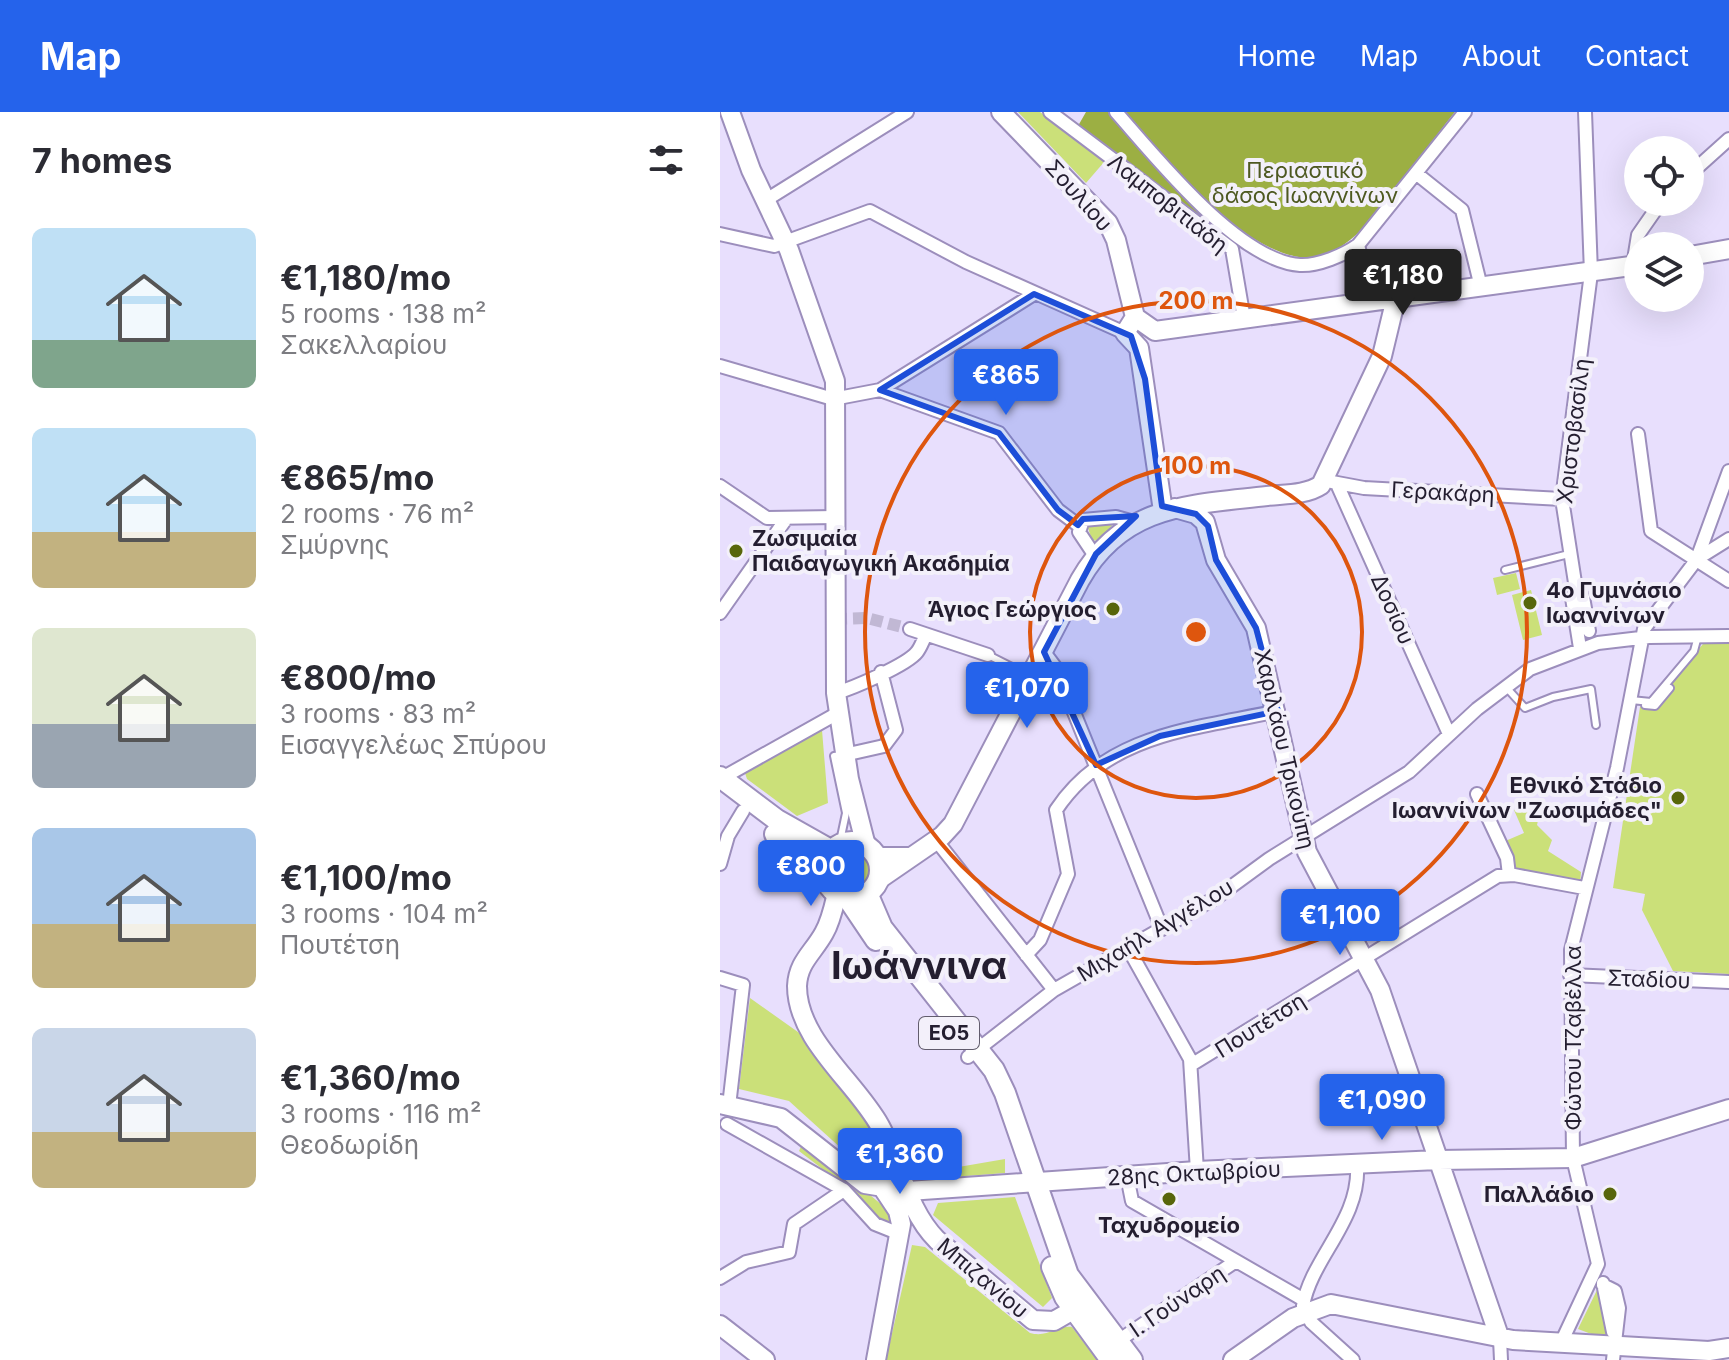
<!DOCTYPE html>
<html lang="en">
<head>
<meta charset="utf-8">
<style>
	:root { --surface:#fff; --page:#f7f7f7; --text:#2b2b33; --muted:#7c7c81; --accent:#2563eb }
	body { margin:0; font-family:Inter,sans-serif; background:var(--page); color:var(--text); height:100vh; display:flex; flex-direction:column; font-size:30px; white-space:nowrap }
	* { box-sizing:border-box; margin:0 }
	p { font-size:26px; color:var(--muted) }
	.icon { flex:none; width:44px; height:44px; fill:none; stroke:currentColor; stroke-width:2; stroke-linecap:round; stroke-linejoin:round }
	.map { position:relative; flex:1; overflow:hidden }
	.panel { display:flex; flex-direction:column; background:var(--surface); width:720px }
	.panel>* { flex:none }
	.controls { position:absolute; left:904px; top:24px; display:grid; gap:16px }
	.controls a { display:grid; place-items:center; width:80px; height:80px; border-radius:50%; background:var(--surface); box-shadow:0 8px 32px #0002; font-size:40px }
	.price { position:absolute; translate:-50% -68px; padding:0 18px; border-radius:8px; background:var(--accent); color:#fff; font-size:26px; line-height:52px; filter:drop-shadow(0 2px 4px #0008) }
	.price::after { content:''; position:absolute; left:50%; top:48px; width:24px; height:18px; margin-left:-12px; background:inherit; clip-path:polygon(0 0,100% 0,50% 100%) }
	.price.selected { background:#222; color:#fff }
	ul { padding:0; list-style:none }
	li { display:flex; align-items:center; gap:24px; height:200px; padding:0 32px }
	li span { display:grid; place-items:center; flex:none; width:224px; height:160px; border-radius:12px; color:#555 }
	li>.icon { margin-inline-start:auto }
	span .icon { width:96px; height:96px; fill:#fffc; stroke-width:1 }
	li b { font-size:34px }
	h2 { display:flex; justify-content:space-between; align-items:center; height:96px; padding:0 32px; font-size:34px }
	header { display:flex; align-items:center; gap:48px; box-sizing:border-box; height:112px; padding:0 40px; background:var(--accent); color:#fff }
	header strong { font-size:38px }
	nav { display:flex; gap:44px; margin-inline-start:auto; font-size:28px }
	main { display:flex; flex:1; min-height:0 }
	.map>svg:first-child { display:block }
</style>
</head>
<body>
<header>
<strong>Map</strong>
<nav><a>Home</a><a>Map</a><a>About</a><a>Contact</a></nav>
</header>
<main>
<section class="panel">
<h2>7 homes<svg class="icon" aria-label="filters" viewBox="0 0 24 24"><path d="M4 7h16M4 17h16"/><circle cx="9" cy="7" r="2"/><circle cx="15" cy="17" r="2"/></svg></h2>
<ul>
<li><span style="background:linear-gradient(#bfe0f5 70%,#7fa58c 0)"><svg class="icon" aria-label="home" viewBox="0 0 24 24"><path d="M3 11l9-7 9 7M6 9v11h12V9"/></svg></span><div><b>€1,180/mo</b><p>5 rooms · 138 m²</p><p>Σακελλαρίου</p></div></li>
<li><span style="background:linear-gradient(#bfe0f5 65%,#c2b280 0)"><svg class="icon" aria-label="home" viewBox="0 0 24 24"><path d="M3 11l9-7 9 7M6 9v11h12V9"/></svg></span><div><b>€865/mo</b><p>2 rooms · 76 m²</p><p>Σμύρνης</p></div></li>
<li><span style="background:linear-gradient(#dfe7d0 60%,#9aa5b1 0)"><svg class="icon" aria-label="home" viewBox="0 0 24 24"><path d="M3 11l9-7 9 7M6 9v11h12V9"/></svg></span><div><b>€800/mo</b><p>3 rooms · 83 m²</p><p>Εισαγγελέως Σπύρου</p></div></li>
<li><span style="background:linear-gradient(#a9c7e8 60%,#c2b280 0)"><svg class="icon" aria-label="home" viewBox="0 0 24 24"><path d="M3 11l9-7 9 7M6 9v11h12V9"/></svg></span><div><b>€1,100/mo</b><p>3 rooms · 104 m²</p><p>Πουτέτση</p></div></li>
<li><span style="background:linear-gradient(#c9d6e8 65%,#c2b280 0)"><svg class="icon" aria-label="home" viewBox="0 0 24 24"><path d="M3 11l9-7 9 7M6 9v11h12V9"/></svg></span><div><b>€1,360/mo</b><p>3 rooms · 116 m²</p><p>Θεοδωρίδη</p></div></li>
</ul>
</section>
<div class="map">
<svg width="1009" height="1248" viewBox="0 0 1009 1248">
	<rect width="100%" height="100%" fill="#e8dffd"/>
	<path fill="#cbe079" d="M298 0H320L385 49 366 71Z
		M395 410 378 429 372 428 367 413Z
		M796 461 800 477 777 483 773 466Z
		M811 478 822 523 803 528 792 483Z
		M1009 531V862L953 859 922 798 925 782 893 776 920 595H930L983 532Z
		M102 618 108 691 77 704 27 667 25 661Z
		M799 695H821L817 713 832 728 828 739 861 760 860 773 797 761 783 730 804 721 794 698Z
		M114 757a18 18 0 1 1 36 0a18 18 0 1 1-36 0Z
		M30 886 85 925 140 996 166 1045 161 1058 153 1061 145 1058 69 989 19 977Z
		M84 1028 168 1098 173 1112 164 1113 139 1085 79 1039Z
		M285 1047V1061L208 1067 221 1062V1058Z
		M295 1085 332 1186 323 1195 213 1103 218 1091Z
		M192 1133 205 1135 310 1221C328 1226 337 1213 352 1215L377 1248H166Z
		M877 1178 880 1179 890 1225 882 1226 858 1217Z"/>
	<path fill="#9caf43" d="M366 0H735C703 37 638 152 585 146 549 142 515 115 488 94L478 104 358 14Z"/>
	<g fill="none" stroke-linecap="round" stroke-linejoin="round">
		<path stroke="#c1b8d4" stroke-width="12" stroke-dasharray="12 6" stroke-linecap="butt" d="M115 507 147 506 190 517"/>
		<defs>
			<path id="lane" d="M785 458 849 442
				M268 543 308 563
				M785 574 805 596 833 585 871 577 876 613
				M911 588 931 590 974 539 978 524
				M925 593 935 594 950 576
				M119 734 126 701 114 644 121 643"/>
			<path id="street" d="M330 0 512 137 524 207
				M396 0C435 44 518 149 580 153 598 154 624 143 638 133
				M865 0 871 161 842 387 856 477 863 485 869 519
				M697 62 742 98 761 175
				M970 62 1009 27
				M46 88 187 0
				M0 122 54 134 150 99 246 150 405 221
				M913 154 918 123 941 90
				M652 189 638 133 745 0
				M0 254 113 287 160 278 314 182
				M160 278 279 321 338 398 358 413
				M918 322 931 419 1009 469
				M612 370 644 376 842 387
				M617 372 729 622
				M0 374 47 406 116 405
				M375 444 359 420 363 408 396 405 414 410
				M978 444 1009 359
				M856 477 852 486 860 536
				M0 501 66 407
				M190 517 268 543
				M324 540 336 556 442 817
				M116 581C133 576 187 553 197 540 201 535 203 528 206 523
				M124 643 164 634 176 618 161 560
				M2 666 118 601
				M757 682 787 746 789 763
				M216 728 334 878
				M0 752 8 724 23 699
				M408 836 470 947 477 1059
				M306 843 320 828 348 762 336 698C387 621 475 617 558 599
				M850 863 1009 870
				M0 866 23 873 9 994
				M248 945 334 878 497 785 549 747 689 660 757 597 810 557 878 531 929 525 1009 524
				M471 953 778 764 794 763 864 776
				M7 1012 124 1078
				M407 1064 412 1089 584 1188
				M0 1166 26 1150 69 1140 74 1112 124 1078 155 1112 180 1122
				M883 1171 893 1220
				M883 1173 895 1179 899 1196 893 1248
				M780 1227 781 1248
				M398 1229 516 1149
				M841 1231 878 1152 853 1046 851 838 897 656 924 517 977 447 1009 427
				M633 1248 591 1210 583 1194C591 1146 641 1108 637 1052"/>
			<path id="secondary" d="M10 0 31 58 69 138 115 269 116 581 129 667 146 734
				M281 0 388 111 396 128 415 205 435 219 918 153
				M970 144 1009 137
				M415 205 405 221 419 236 443 399
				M455 396 476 402 485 410 496 448 536 516 587 740 660 878 780 1227
				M157 745H191
				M158 768 222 724 233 712 360 468C403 392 470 393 547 384 565 382 586 383 601 373L662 244 676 186
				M117 781C114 794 111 809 104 821 93 841 78 850 77 874 77 928 136 970 160 1014 180 1051 187 1098 217 1128L313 1208 334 1209 365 1191
				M0 992 61 1006 145 1072 188 1079 477 1059 718 1048 853 1046 1009 997
				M0 1213 45 1248
				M156 1248 181 1112 178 1099 164 1078
				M513 1248 573 1206 611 1192 793 1228 989 1239 1009 1236"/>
			<path id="primary" d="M0 665 57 708 112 739
				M55 722 105 755
				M104 758a28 28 0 1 1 56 0a28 28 0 1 1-56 0Z
				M147 781 162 816 274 958 285 981 348 1163 412 1248
				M127 785 156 828
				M332 1155 345 1185 391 1248"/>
		</defs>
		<use href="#lane" stroke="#9c8ebc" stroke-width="10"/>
		<use href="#street" stroke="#9c8ebc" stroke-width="16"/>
		<use href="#secondary" stroke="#9c8ebc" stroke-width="22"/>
		<use href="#primary" stroke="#9c8ebc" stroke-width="24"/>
		<use href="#lane" stroke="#fff" stroke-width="6"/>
		<use href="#street" stroke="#fff" stroke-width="12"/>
		<use href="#secondary" stroke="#fff" stroke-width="18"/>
		<use href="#primary" stroke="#fff" stroke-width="20"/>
	</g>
	<path fill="#1d4ed8" fill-opacity="0.2" stroke="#1d4ed8" stroke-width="6" stroke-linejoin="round" d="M314 182 411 224 425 267 442 394 476 402 488 414 496 448 536 516 558 599 440 624 376 653 324 540 376 442 416 404 363 407 358 413 338 398 279 321 160 278Z"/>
	<g fill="none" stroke="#de560e" stroke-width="4">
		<circle cx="476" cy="520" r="166"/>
		<circle cx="476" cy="520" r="331"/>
	</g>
	<g fill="#58660b" stroke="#f3f0fa" stroke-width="3">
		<circle cx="16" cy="439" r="8"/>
		<circle cx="810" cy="491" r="8"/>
		<circle cx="393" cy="497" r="8"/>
		<circle cx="958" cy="686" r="8"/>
		<circle cx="890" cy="1082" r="8"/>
		<circle cx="449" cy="1087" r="8"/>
	</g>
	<g text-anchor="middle" stroke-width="8" stroke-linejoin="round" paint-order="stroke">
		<rect fill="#f3f0fa" stroke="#625d6d" stroke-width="2" x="199" y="905" width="60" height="32" rx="6"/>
		<g font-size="20" font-weight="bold" fill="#241e30">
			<text x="229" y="928">ΕΟ5</text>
		</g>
		<g font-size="22" fill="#4e5921" stroke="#f3f0fa">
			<text x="585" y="66">Περιαστικό<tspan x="585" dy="25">δάσος Ιωαννίνων</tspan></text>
		</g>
		<g font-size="22" fill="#241e30" stroke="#f3f0fa">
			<text transform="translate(359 83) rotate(48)" y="8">Σουλίου</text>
			<text transform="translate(448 91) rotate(38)" y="8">Λαμποβιτιάδη</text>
			<text transform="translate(853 319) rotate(-83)" y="8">Χριστοβασίλη</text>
			<text transform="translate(723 380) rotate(3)" y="8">Γερακάρη</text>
			<text transform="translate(673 497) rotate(66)" y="8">Δοσίου</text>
			<text transform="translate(565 637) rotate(77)" y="8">Χαριλάου Τρικούπη</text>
			<text transform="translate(435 818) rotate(-31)" y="8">Μιχαήλ Αγγέλου</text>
			<text transform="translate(929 867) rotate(2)" y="8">Σταδίου</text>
			<text transform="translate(540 913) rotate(-32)" y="8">Πουτέτση</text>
			<text transform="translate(853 926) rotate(-90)" y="8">Φώτου Τζαβέλλα</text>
			<text transform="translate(474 1061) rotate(-3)" y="8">28ης Οκτωβρίου</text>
			<text transform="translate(263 1166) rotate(40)" y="8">Μπιζανίου</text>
			<text transform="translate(457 1189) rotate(-34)" y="8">Ι. Γούναρη</text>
		</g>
		<g font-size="22" font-weight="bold" fill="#241e30" stroke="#f3f0fa" text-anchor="end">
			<text x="32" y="434" text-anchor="start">Ζωσιμαία<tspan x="32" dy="25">Παιδαγωγική Ακαδημία</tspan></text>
			<text x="826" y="486" text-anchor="start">4ο Γυμνάσιο<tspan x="826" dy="25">Ιωαννίνων</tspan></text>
			<text x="377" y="505">Άγιος Γεώργιος</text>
			<text x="942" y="681">Εθνικό Στάδιο<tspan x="942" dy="25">Ιωαννίνων "Ζωσιμάδες"</tspan></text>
			<text x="874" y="1090">Παλλάδιο</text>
			<text x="449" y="1121" text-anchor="middle">Ταχυδρομείο</text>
		</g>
		<g font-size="38" font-weight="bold" fill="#241e30" stroke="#f3f0fa">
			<text x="199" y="867">Ιωάννινα</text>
		</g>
	</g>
	<circle cx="476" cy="520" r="12" fill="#de560e" stroke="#f3f0fa" stroke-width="4"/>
	<g font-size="24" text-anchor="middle" font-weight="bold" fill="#de560e" stroke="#f3f0fa" stroke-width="8" stroke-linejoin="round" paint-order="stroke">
		<text x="476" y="197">200 m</text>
		<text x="476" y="362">100 m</text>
	</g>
</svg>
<div class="controls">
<a><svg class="icon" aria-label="locate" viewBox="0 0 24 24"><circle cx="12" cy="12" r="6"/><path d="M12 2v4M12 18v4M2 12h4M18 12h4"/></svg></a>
<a><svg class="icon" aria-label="layers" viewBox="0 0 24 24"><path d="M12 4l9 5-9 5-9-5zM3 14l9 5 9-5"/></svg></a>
</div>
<b class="price selected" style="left:683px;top:205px">€1,180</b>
<b class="price" style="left:286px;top:305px">€865</b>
<b class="price" style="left:307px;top:618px">€1,070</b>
<b class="price" style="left:91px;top:796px">€800</b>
<b class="price" style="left:620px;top:845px">€1,100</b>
<b class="price" style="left:662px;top:1030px">€1,090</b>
<b class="price" style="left:180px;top:1084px">€1,360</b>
</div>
</main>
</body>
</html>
